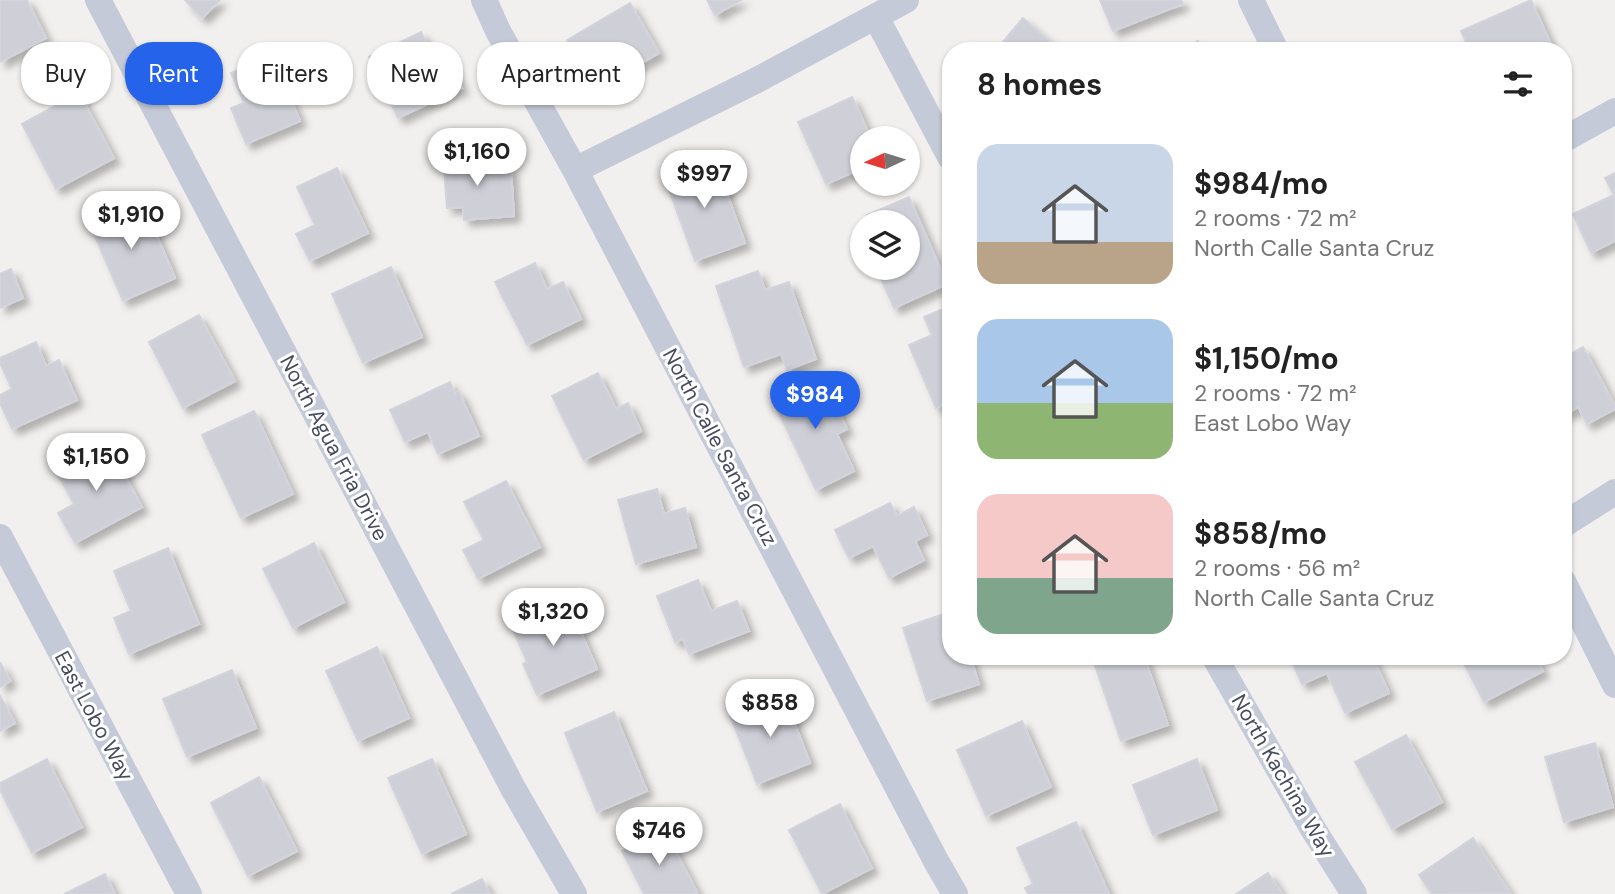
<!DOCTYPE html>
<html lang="en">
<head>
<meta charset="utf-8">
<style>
	:root { --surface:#fff; --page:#f6f6f6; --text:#222; --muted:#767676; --accent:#2563eb }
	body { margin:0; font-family:"DM Sans",sans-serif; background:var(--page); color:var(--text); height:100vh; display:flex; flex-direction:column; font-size:26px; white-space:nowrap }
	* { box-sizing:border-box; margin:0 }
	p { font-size:23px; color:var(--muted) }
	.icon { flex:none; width:38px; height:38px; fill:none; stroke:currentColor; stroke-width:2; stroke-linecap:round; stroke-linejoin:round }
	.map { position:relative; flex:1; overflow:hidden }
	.drawer { position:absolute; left:942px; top:42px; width:630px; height:623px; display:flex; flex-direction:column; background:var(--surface); border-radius:28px; box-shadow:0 2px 5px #0004 }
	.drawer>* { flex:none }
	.top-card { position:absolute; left:21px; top:42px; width:665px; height:63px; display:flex; gap:14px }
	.needle { width:46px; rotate:266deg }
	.controls { position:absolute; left:850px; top:126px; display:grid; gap:14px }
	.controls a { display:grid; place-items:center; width:70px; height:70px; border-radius:50%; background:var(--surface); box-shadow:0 2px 5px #0004; font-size:35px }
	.price { position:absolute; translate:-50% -60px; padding:0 16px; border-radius:24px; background:#fff; color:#222; font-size:23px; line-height:46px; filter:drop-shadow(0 2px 4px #0008) }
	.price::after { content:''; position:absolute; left:50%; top:42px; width:21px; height:16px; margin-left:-10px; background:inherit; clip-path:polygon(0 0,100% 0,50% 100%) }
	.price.active { background:var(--accent); color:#fff }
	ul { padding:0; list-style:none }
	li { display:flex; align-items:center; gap:21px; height:175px; padding:0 35px }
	li span { display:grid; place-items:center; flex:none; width:196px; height:140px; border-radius:21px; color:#555 }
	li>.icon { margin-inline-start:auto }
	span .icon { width:84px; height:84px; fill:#fffc; stroke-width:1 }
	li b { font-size:30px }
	h2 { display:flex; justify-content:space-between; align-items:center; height:84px; padding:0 35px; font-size:30px }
	.chip { padding:0 24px; border-radius:28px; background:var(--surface); box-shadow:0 2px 5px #0004; font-size:24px; line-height:63px }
	.chip.active { background:var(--accent); color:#fff }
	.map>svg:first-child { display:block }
</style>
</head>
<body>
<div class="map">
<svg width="1615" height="894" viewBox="0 0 1615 894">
	<defs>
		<filter id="shadow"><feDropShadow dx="6" dy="6" stdDeviation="3.5" flood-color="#0004"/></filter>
	</defs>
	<rect width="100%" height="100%" fill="#f2f0ef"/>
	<path fill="#cecfd7" stroke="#d3d3db" stroke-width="2" filter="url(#shadow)" d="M0 0H27L46 38 0 62Z
		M185 0H220L202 18Z
		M707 0H741L715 15Z
		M1100 0H1181L1183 4 1113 31Z
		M1531 0 1554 51H1470L1461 31Z
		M630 3 659 53 596 90 567 40Z
		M1023 18 1060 51H1011L1002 43Z
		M421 32 436 62 448 57 462 88 398 118 369 57Z
		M1198 41 1203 51H1178Z
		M272 55 300 121 246 144 231 108 244 103 231 73Z
		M79 93 114 158 56 189 22 124Z
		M852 97 871 138H863V168L826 184 798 122Z
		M480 152 482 171 511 169 514 216 464 220 463 207 447 208 443 155Z
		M714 158 745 243 695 261 664 176Z
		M337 168 368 233 310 261 296 234 315 225 297 187Z
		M1615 173V241L1591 253 1573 214 1614 195 1605 178Z
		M909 197 947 284 894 308 876 268H908V222H870L867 215Z
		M123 203 131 222 148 215 175 278 123 301 87 218Z
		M535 263 547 289 563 282 581 319 527 345 495 282Z
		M391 267 422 337 363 363 332 294Z
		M11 269 23 298 0 308V274Z
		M758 271 765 290 789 282 816 359 787 370 781 354 744 367 716 286Z
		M950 306V402L936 408 909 345 932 335 924 317Z
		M199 315 235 381 183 408 149 342Z
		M36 342 46 366 59 360 77 400 12 429 0 403V395L12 389 0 363V358Z
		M1583 347 1615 406V409L1587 424 1578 407 1563 416V358Z
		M598 373 616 409 628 403 641 431 584 460 552 396Z
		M821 375 847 429 837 434 854 471 816 490 772 399Z
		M450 382 455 394 459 392 479 436 438 454 428 432 405 442 390 410Z
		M254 411 293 494 241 518 202 435Z
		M107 443 142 507 75 543 58 513 74 504 56 471Z
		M506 481 540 547 478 579 463 550 484 540 464 502Z
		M657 489 664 514 685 508 696 547 636 564 618 500Z
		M890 503 897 516 914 507 927 535 915 541 924 560 889 578 873 546 849 558 835 530Z
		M314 543 344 602 293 628 263 569Z
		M168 548 199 624 129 654 114 618 131 611 114 571Z
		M698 580 711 611 737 601 749 631 689 654 683 639 675 642 657 596Z
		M567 601 597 669 537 695 523 664 527 662 511 625Z
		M950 612V656H970L979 684 927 701 903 628Z
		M377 647 409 718 358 741 326 671Z
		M1123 656H1144L1168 725 1121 741 1095 666Z
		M1289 656H1372L1389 693 1345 713 1327 673 1302 684Z
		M1460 656H1535L1543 671 1484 702Z
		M0 662 10 681 0 687Z
		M232 670 256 728 187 757 163 699Z
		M783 694 810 763 757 784 730 715Z
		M0 696 15 723 0 731Z
		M614 712 647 791 597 812 565 733Z
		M1022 721 1051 787 986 816 957 750Z
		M1406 735 1442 802 1392 829 1355 762Z
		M1595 743 1613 807 1564 822 1545 757Z
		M47 759 82 827 32 853 0 790V783Z
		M432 759 466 834 422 854 388 778Z
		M1197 759 1217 810 1153 835 1133 785Z
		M259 777 297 851 248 876 211 803Z
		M840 804 872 868 822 894 789 830Z
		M1076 822 1109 894H1028L1025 888 1033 884 1017 848Z
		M664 829 698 894H644L622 851Z
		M1473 838 1510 893 1432 894 1419 875Z
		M1268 873 1282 894H1236Z
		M105 874 115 894H64Z
		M482 879 490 894H451Z"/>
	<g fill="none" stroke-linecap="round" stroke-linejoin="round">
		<path stroke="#c5cad8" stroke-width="26" d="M98 0 514 790 574 894
			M484 0 498 31 575 170 936 861 955 894
			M1251 0 1276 51
			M876 17 950 157
			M1563 140 1615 111
			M575 170 757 80 906 0
			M1563 525 1615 492
			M0 537 189 894
			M1563 581 1615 685
			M1214 656 1313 829 1354 894"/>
	</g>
	<g text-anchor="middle" stroke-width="6" stroke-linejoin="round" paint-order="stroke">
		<g font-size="21" fill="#464c5e" stroke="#fff">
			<text transform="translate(720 447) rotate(62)" y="7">North Calle Santa Cruz</text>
			<text transform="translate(334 448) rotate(62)" y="7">North Agua Fria Drive</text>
			<text transform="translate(94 716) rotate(62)" y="7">East Lobo Way</text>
			<text transform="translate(1283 776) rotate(60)" y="7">North Kachina Way</text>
		</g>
	</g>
</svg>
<div class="controls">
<a><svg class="needle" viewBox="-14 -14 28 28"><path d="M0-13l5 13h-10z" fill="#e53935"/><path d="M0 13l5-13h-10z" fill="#767676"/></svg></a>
<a><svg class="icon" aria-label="layers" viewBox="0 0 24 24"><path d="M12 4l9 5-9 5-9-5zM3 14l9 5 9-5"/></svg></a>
</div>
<b class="price" style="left:477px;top:188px">$1,160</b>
<b class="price" style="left:704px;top:210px">$997</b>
<b class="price" style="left:131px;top:251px">$1,910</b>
<b class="price active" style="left:815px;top:431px">$984</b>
<b class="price" style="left:96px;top:493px">$1,150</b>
<b class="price" style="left:553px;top:648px">$1,320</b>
<b class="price" style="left:770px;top:739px">$858</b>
<b class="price" style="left:659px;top:867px">$746</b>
<div class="top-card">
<a class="chip">Buy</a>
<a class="chip active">Rent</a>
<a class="chip">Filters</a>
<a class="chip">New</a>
<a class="chip">Apartment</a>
</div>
<section class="drawer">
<h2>8 homes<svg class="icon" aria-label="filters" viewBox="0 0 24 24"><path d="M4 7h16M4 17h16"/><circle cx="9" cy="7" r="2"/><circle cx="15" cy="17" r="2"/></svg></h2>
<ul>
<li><span style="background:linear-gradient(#c9d6e8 70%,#b9a48a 0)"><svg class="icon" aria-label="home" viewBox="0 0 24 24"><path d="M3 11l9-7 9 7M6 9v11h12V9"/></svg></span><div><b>$984/mo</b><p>2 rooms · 72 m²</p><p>North Calle Santa Cruz</p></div></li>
<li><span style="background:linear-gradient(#a9c7e8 60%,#8fb573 0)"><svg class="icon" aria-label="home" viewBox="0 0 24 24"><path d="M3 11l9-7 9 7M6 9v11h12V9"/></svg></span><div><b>$1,150/mo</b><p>2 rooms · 72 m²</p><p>East Lobo Way</p></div></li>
<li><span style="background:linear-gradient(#f6c9c9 60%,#7fa58c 0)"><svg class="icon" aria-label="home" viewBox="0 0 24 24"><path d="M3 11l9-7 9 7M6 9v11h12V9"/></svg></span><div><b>$858/mo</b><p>2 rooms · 56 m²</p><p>North Calle Santa Cruz</p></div></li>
</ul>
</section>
</div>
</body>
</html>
